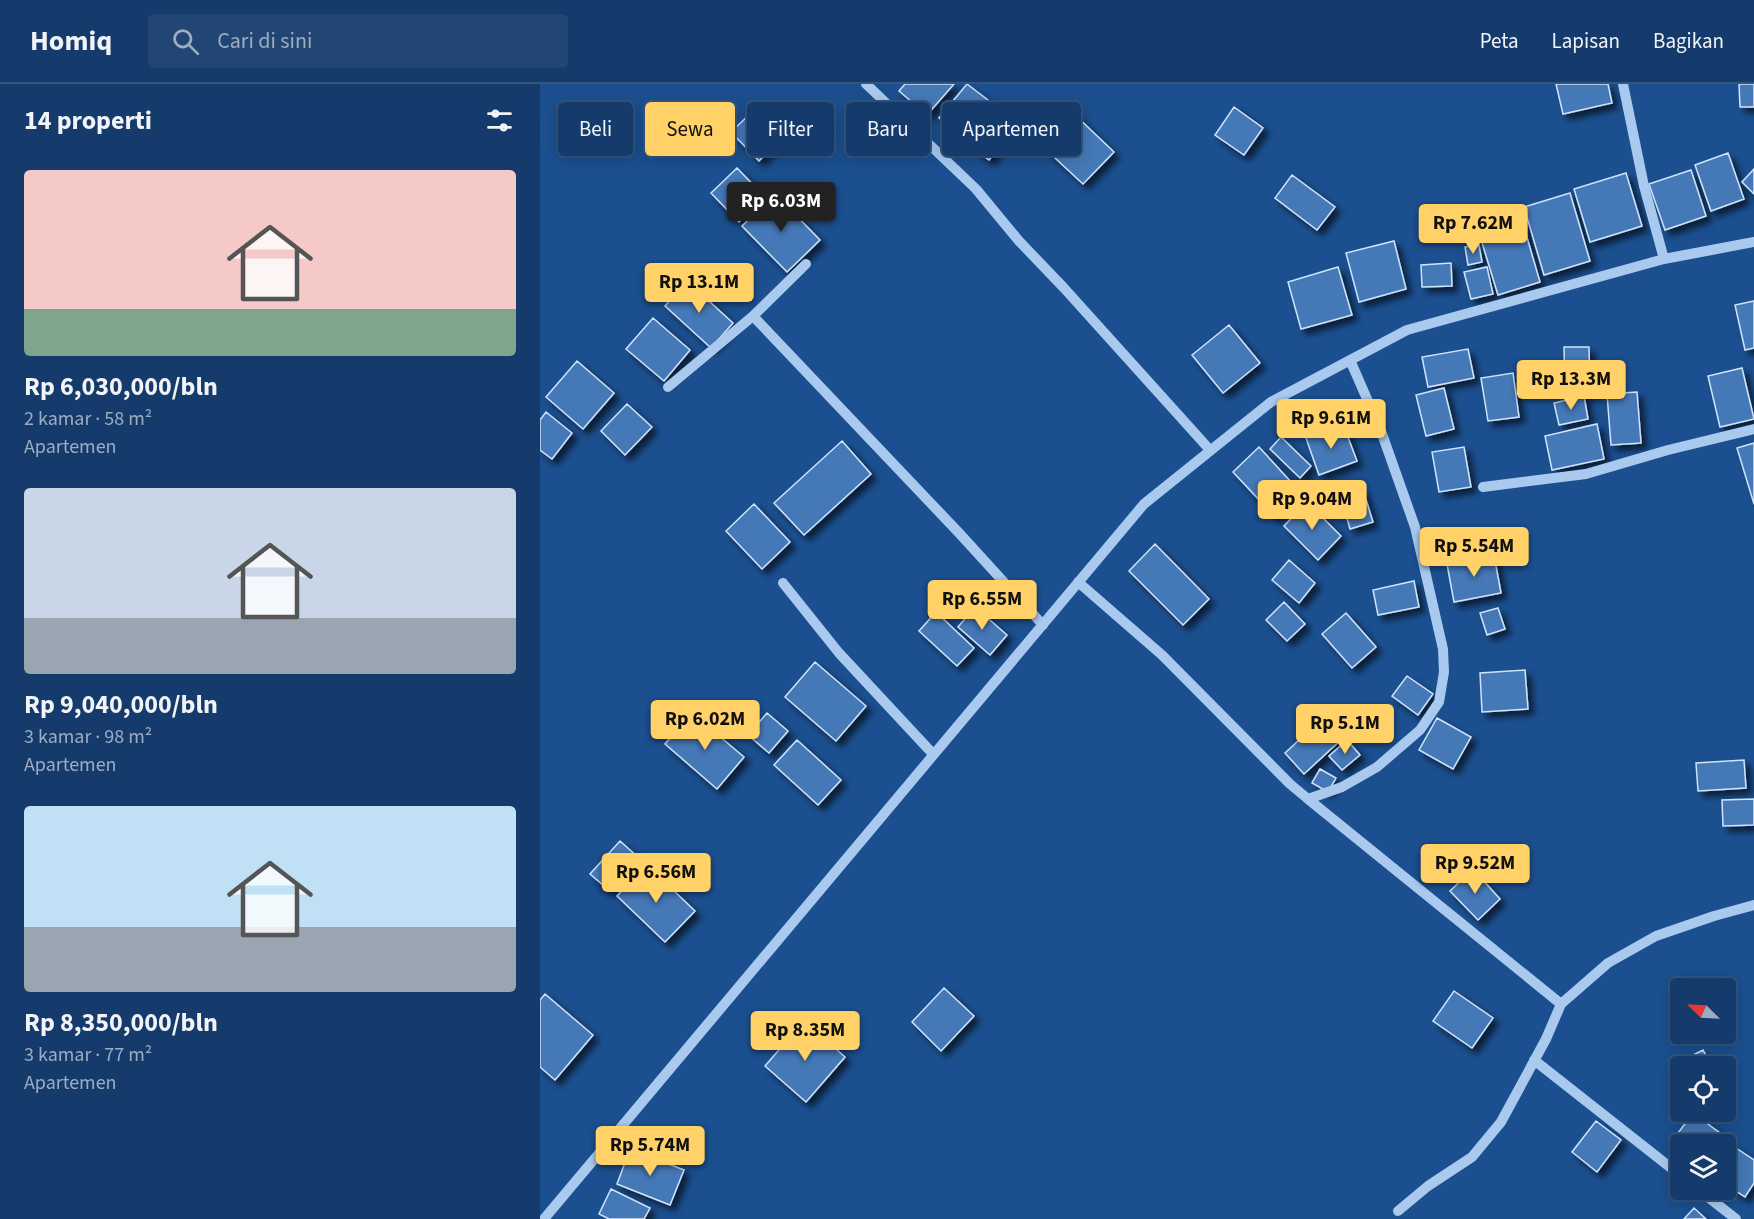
<!DOCTYPE html>
<html lang="id">
<head>
<meta charset="utf-8">
<style>
	:root { --surface:#143b6b; --page:#214673; --text:#f1f3f6; --muted:#9dadc1; --line:#33557e; --accent:#ffd166 }
	body { margin:0; font-family:"Source Sans 3",sans-serif; background:var(--page); color:var(--text); height:100vh; display:flex; flex-direction:column; font-size:22px; white-space:nowrap }
	* { box-sizing:border-box; margin:0 }
	p { font-size:20px; color:var(--muted) }
	.icon { flex:none; width:33px; height:33px; fill:none; stroke:currentColor; stroke-width:2; stroke-linecap:round; stroke-linejoin:round }
	.map { position:relative; flex:1; overflow:hidden }
	.details { display:flex; flex-direction:column; background:var(--surface); width:540px }
	.details>* { flex:none }
	.top-card { position:absolute; left:18px; top:18px; width:570px; height:54px; display:flex; gap:12px }
	.needle { width:39px; rotate:294deg }
	.fabs { position:absolute; left:1130px; top:894px; display:grid; gap:12px }
	.fabs a { display:grid; place-items:center; width:66px; height:66px; border-radius:6px; background:var(--surface); box-shadow:0 3px 15px #0003,0 0 0 2px var(--line); font-size:30px }
	.price { position:absolute; translate:-50% -51px; padding:0 14px; border-radius:6px; background:var(--accent); color:#111; font-size:20px; line-height:39px; filter:drop-shadow(0 2px 3px #0008) }
	.price::after { content:''; position:absolute; left:50%; top:36px; width:18px; height:14px; margin-left:-9px; background:inherit; clip-path:polygon(0 0,100% 0,50% 100%) }
	.price.selected { background:#222; color:#fff }
	ul { padding:0; list-style:none }
	li { display:grid; align-content:center; gap:12px; height:318px; padding:0 24px }
	li span { display:grid; place-items:center; height:186px; border-radius:6px; color:#555 }
	li>.icon { margin-inline-start:auto }
	span .icon { width:108px; height:108px; fill:#fffc; stroke-width:1 }
	li b { font-size:26px }
	h2 { display:flex; justify-content:space-between; align-items:center; height:72px; padding:0 24px; font-size:26px }
	.pill { padding:0 21px; border-radius:6px; background:var(--surface); box-shadow:0 3px 15px #0003,0 0 0 2px var(--line); font-size:21px; line-height:54px }
	.pill.selected { background:var(--accent); color:#111 }
	header { display:flex; align-items:center; gap:36px; box-sizing:border-box; height:84px; padding:0 30px; background:var(--surface); border-bottom:2px solid var(--line) }
	header strong { font-size:28px }
	nav { display:flex; gap:33px; margin-inline-start:auto; font-size:21px }
	.search { width:420px; height:54px; background:var(--page); display:flex; align-items:center; gap:15px; box-sizing:border-box; padding:0 21px; border-radius:6px; color:var(--muted); font-size:22px }
	main { display:flex; flex:1; min-height:0 }
	.map>svg:first-child { display:block }
</style>
</head>
<body>
<header>
<strong>Homiq</strong>
<div class="search"><svg class="icon" aria-label="search" viewBox="0 0 24 24"><circle cx="10" cy="10" r="6"/><path d="M15 15l6 6"/></svg>Cari di sini</div>
<nav><a>Peta</a><a>Lapisan</a><a>Bagikan</a></nav>
</header>
<main>
<section class="details">
<h2>14 properti<svg class="icon" aria-label="filters" viewBox="0 0 24 24"><path d="M4 7h16M4 17h16"/><circle cx="9" cy="7" r="2"/><circle cx="15" cy="17" r="2"/></svg></h2>
<ul>
<li><span style="background:linear-gradient(#f6c9c9 75%,#7fa58c 0)"><svg class="icon" aria-label="home" viewBox="0 0 24 24"><path d="M3 11l9-7 9 7M6 9v11h12V9"/></svg></span><div><b>Rp 6,030,000/bln</b><p>2 kamar · 58 m²</p><p>Apartemen</p></div></li>
<li><span style="background:linear-gradient(#c9d6e8 70%,#9aa5b1 0)"><svg class="icon" aria-label="home" viewBox="0 0 24 24"><path d="M3 11l9-7 9 7M6 9v11h12V9"/></svg></span><div><b>Rp 9,040,000/bln</b><p>3 kamar · 98 m²</p><p>Apartemen</p></div></li>
<li><span style="background:linear-gradient(#bfe0f5 65%,#9aa5b1 0)"><svg class="icon" aria-label="home" viewBox="0 0 24 24"><path d="M3 11l9-7 9 7M6 9v11h12V9"/></svg></span><div><b>Rp 8,350,000/bln</b><p>3 kamar · 77 m²</p><p>Apartemen</p></div></li>
</ul>
</section>
<div class="map">
<svg width="1214" height="1135" viewBox="0 0 1214 1135">
	<defs>
		<filter id="shadow"><feDropShadow dx="5.5" dy="5.5" stdDeviation="3" flood-color="#0009"/></filter>
	</defs>
	<rect width="100%" height="100%" fill="#1b4f8f"/>
	<path fill="#4478b7" stroke="#cfe3fa" stroke-width="1.5" filter="url(#shadow)" d="M365 0H414L387 31 359 7Z
		M427 0 452 19 423 54 399 34Z
		M1016 0H1068L1072 19 1023 30Z
		M1199 0H1214V23H1200Z
		M694 23 723 44 704 71 675 51Z
		M532 28 574 68 543 100 501 61Z
		M211 29 238 58 219 77 191 48Z
		M454 32 472 46 449 76 431 62Z
		M1188 69 1204 115 1171 127 1155 81Z
		M197 84 225 113 199 138 171 109Z
		M1214 85V110L1202 98Z
		M1151 86 1166 132 1125 146 1109 100Z
		M1086 89 1102 142 1050 158 1034 105Z
		M752 91 795 123 777 146 735 114Z
		M1030 109 1050 177 1004 191 984 123Z
		M235 110 280 156 247 188 202 142Z
		M979 126 1000 198 958 211 936 139Z
		M854 157 866 205 819 218 806 169Z
		M939 161 942 178 928 181 925 163Z
		M911 179 912 202 882 203 881 181Z
		M798 183 812 231 761 245 748 198Z
		M947 183 953 210 931 215 924 188Z
		M147 197 193 239 171 264 125 222Z
		M1214 217V264L1205 266 1195 221Z
		M113 234 150 266 124 297 86 265Z
		M689 241 720 279 683 309 652 271Z
		M1024 263H1049L1050 309H1025Z
		M928 265 934 294 888 303 882 273Z
		M37 277 74 309 43 345 6 313Z
		M1202 284 1214 335 1180 343 1168 292Z
		M973 289 979 333 948 337 941 294Z
		M904 304 914 345 886 352 876 311Z
		M1097 308 1101 359 1071 361 1067 310Z
		M1044 312 1048 335 1019 341 1014 319Z
		M87 320 112 343 85 371 61 347Z
		M6 328 32 349 12 375 0 366V336Z
		M803 340 817 377 779 391 766 354Z
		M1057 340 1064 375 1012 386 1005 352Z
		M741 353 771 382 760 394 730 365Z
		M302 357 331 390 264 451 234 419Z
		M1214 359V420L1197 364Z
		M719 363 761 409 735 433 693 388Z
		M924 363 931 403 899 408 892 368Z
		M823 406 833 438 810 445 801 413Z
		M767 418 801 452 778 476 744 442Z
		M214 420 250 458 222 485 186 447Z
		M615 460 669 515 643 541 589 487Z
		M954 471 961 509 914 518 907 480Z
		M749 476 775 499 759 519 732 496Z
		M874 497 879 523 838 531 833 506Z
		M744 518 765 540 747 557 726 536Z
		M435 523 467 551 450 571 418 543Z
		M958 524 965 545 947 551 940 529Z
		M396 528 434 564 417 582 379 547Z
		M806 529 836 563 812 584 782 550Z
		M275 578 326 622 296 657 245 613Z
		M985 586 988 625 942 628 940 589Z
		M867 592 893 610 878 631 852 612Z
		M152 629 204 673 177 705 125 660Z
		M227 629 248 647 229 669 208 651Z
		M784 633 803 654 764 690 745 669Z
		M897 634 931 653 913 685 879 666Z
		M257 656 301 696 278 721 234 681Z
		M807 656 820 671 802 686 789 672Z
		M1204 676 1206 704 1158 707 1156 679Z
		M780 685 796 694 788 708 772 699Z
		M1214 715V741L1183 742 1182 716Z
		M80 757 99 774 70 807 50 790Z
		M107 781 155 827 125 858 77 812Z
		M933 785 960 815 938 836 910 807Z
		M404 904 434 932 401 967 372 938Z
		M914 907 953 934 932 964 893 937Z
		M5 910 53 951 15 996 0 983V916Z
		M264 937 305 973 266 1018 225 982Z
		M1163 966 1172 982H1140V1005L1129 983Z
		M1153 1029 1188 1055 1184 1060H1140V1069L1129 1061Z
		M1056 1037 1081 1056 1057 1088 1032 1068Z
		M1193 1062 1214 1076V1099L1205 1113 1185 1100V1075Z
		M90 1065 144 1086 130 1121 77 1100Z
		M71 1105 110 1124 104 1135H69L59 1130Z
		M1154 1124 1166 1135H1144Z"/>
	<g fill="none" stroke-linecap="round" stroke-linejoin="round">
		<path stroke="#a9c9ee" stroke-width="10" d="M326 0 436 105 479 157 524 204 670 366
			M1083 0 1104 102 1124 175
			M213 232 420 450 503 541
			M128 303 213 232 266 180
			M943 403 1046 390 1128 366 1214 345
			M538 498 622 571 750 700 768 715 802 703 837 683 880 646 899 618 904 588 903 565 875 443 841 347 810 276
			M243 499 299 569 393 670
			M768 715 1021 920
			M994 976 1140 1091
			M1159 1106 1196 1135
			M858 1127 888 1102 932 1073 961 1038 1006 955 1021 920 1068 879 1116 852 1174 832 1214 821
			M4 1135 604 420 731 318 867 246 1124 175 1214 158"/>
	</g>
</svg>
<div class="fabs">
<a><svg class="needle" viewBox="-14 -14 28 28"><path d="M0-13l5 13h-10z" fill="#e53935"/><path d="M0 13l5-13h-10z" fill="#9dadc1"/></svg></a>
<a><svg class="icon" aria-label="locate" viewBox="0 0 24 24"><circle cx="12" cy="12" r="6"/><path d="M12 2v4M12 18v4M2 12h4M18 12h4"/></svg></a>
<a><svg class="icon" aria-label="layers" viewBox="0 0 24 24"><path d="M12 4l9 5-9 5-9-5zM3 14l9 5 9-5"/></svg></a>
</div>
<b class="price selected" style="left:241px;top:149px">Rp 6.03M</b>
<b class="price" style="left:933px;top:171px">Rp 7.62M</b>
<b class="price" style="left:159px;top:230px">Rp 13.1M</b>
<b class="price" style="left:1031px;top:327px">Rp 13.3M</b>
<b class="price" style="left:791px;top:366px">Rp 9.61M</b>
<b class="price" style="left:772px;top:447px">Rp 9.04M</b>
<b class="price" style="left:934px;top:494px">Rp 5.54M</b>
<b class="price" style="left:442px;top:547px">Rp 6.55M</b>
<b class="price" style="left:165px;top:667px">Rp 6.02M</b>
<b class="price" style="left:805px;top:671px">Rp 5.1M</b>
<b class="price" style="left:935px;top:811px">Rp 9.52M</b>
<b class="price" style="left:116px;top:820px">Rp 6.56M</b>
<b class="price" style="left:265px;top:978px">Rp 8.35M</b>
<b class="price" style="left:110px;top:1093px">Rp 5.74M</b>
<div class="top-card">
<a class="pill">Beli</a>
<a class="pill selected">Sewa</a>
<a class="pill">Filter</a>
<a class="pill">Baru</a>
<a class="pill">Apartemen</a>
</div>
</div>
</main>
</body>
</html>
